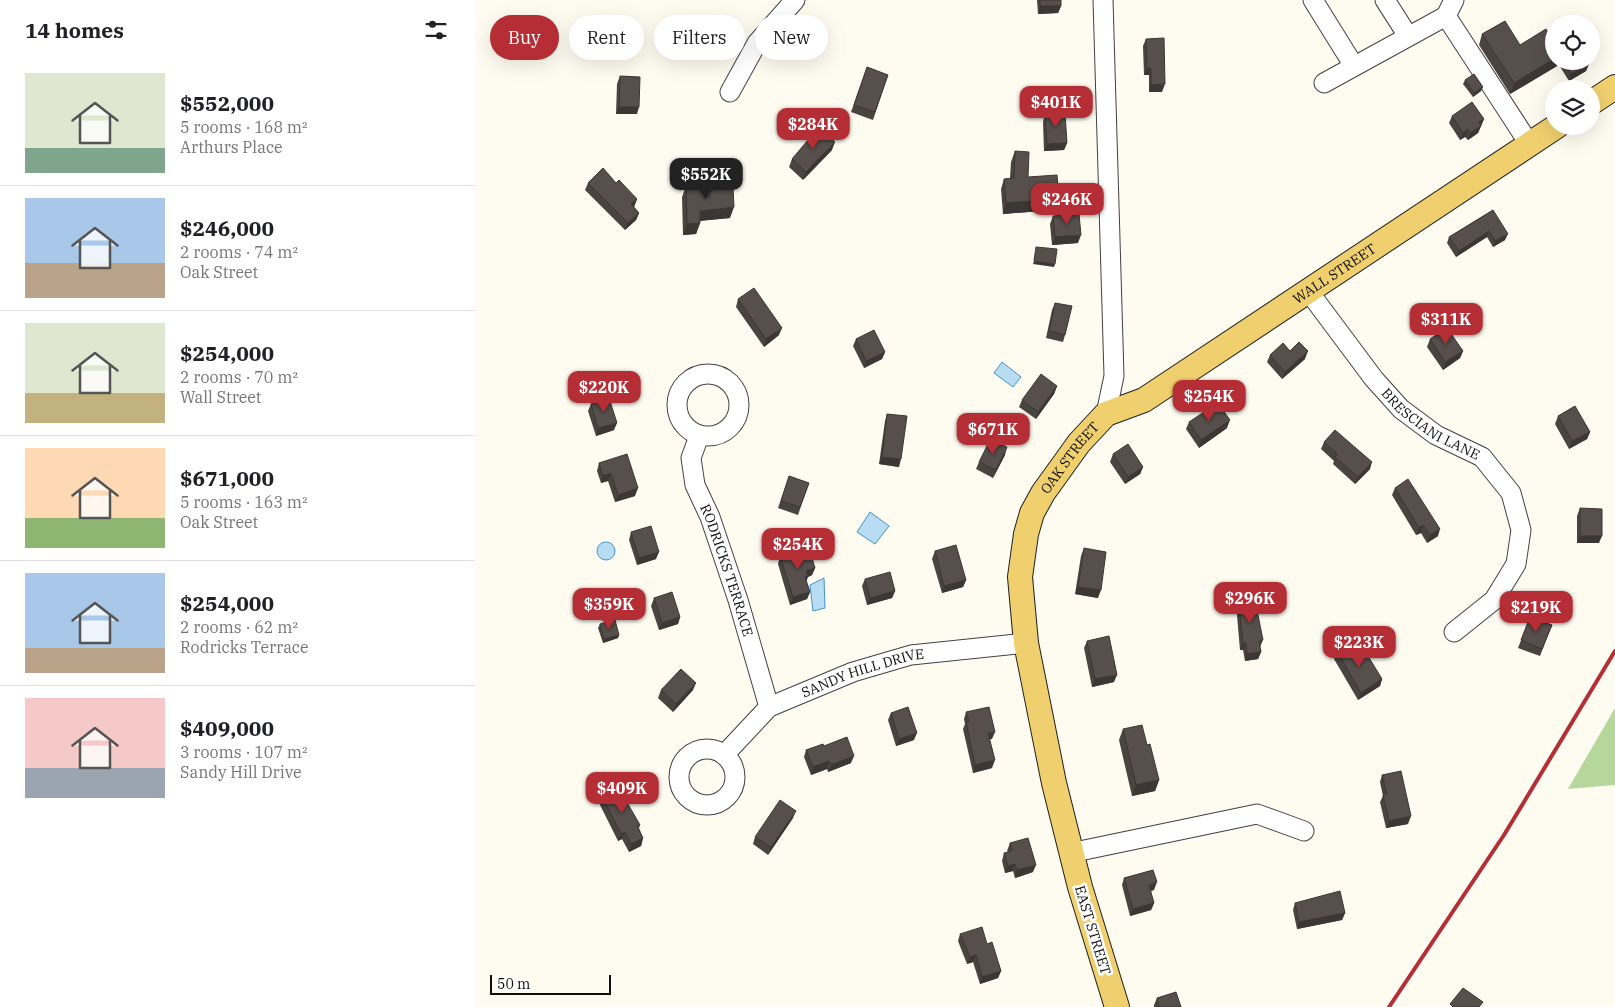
<!DOCTYPE html>
<html lang="en">
<head>
<meta charset="utf-8">
<style>
	:root { --surface:#fff; --page:#f2f2f2; --text:#202124; --muted:#757577; --line:#e0e0e0; --accent:#b62e35 }
	body { margin:0; font-family:"IBM Plex Serif",serif; background:var(--page); color:var(--text); height:100vh; display:flex; flex-direction:column; font-size:19px; white-space:nowrap }
	* { box-sizing:border-box; margin:0 }
	p { font-size:16px; color:var(--muted) }
	.icon { flex:none; width:28px; height:28px; fill:none; stroke:currentColor; stroke-width:2; stroke-linecap:round; stroke-linejoin:round }
	.map { position:relative; flex:1; overflow:hidden }
	.details { display:flex; flex-direction:column; background:var(--surface); width:475px }
	.details>* { flex:none }
	.hud { position:absolute; left:15px; top:15px; width:475px; height:45px; display:flex; gap:10px }
	.fabs { position:absolute; left:1070px; top:15px; display:grid; gap:10px }
	.fabs a { display:grid; place-items:center; width:55px; height:55px; border-radius:50%; background:var(--surface); box-shadow:0 5px 20px #0002; font-size:25px }
	.scale { position:absolute; left:15px; bottom:12px; width:121px; box-sizing:border-box; padding-left:5px; border:2px solid #0e0e0e; border-top:0; font-size:14px; line-height:18px; white-space:nowrap; color:#0e0e0e; -webkit-text-stroke:4px #fff; paint-order:stroke }
	.price { position:absolute; translate:-50% -42px; padding:0 11px; border-radius:10px; background:var(--accent); color:#fff; font-size:16px; line-height:32px; filter:drop-shadow(0 1px 2px #0008) }
	.price::after { content:''; position:absolute; left:50%; top:30px; width:15px; height:11px; margin-left:-8px; background:inherit; clip-path:polygon(0 0,100% 0,50% 100%) }
	.price.selected { background:#222; color:#fff }
	ul { padding:0; list-style:none }
	li { display:flex; align-items:center; gap:15px; height:125px; padding:0 25px }
	li+li { border-top:1px solid var(--line) }
	li span { display:grid; place-items:center; flex:none; width:140px; height:100px; border-radius:0px; color:#555 }
	li>.icon { margin-inline-start:auto }
	span .icon { width:60px; height:60px; fill:#fffc; stroke-width:1 }
	li b { font-size:21px }
	h2 { display:flex; justify-content:space-between; align-items:center; height:60px; padding:0 25px; font-size:21px }
	.pill { padding:0 18px; border-radius:22px; background:var(--surface); box-shadow:0 5px 20px #0002; font-size:18px; line-height:45px }
	.pill.selected { background:var(--accent); color:#fff }
	main { display:flex; flex:1; min-height:0 }
	.map>svg:first-child { display:block }
</style>
</head>
<body>
<main>
<section class="details">
<h2>14 homes<svg class="icon" aria-label="filters" viewBox="0 0 24 24"><path d="M4 7h16M4 17h16"/><circle cx="9" cy="7" r="2"/><circle cx="15" cy="17" r="2"/></svg></h2>
<ul>
<li><span style="background:linear-gradient(#dfe7d0 75%,#7fa58c 0)"><svg class="icon" aria-label="home" viewBox="0 0 24 24"><path d="M3 11l9-7 9 7M6 9v11h12V9"/></svg></span><div><b>$552,000</b><p>5 rooms · 168 m²</p><p>Arthurs Place</p></div></li>
<li><span style="background:linear-gradient(#a9c7e8 65%,#b9a48a 0)"><svg class="icon" aria-label="home" viewBox="0 0 24 24"><path d="M3 11l9-7 9 7M6 9v11h12V9"/></svg></span><div><b>$246,000</b><p>2 rooms · 74 m²</p><p>Oak Street</p></div></li>
<li><span style="background:linear-gradient(#dfe7d0 70%,#c2b280 0)"><svg class="icon" aria-label="home" viewBox="0 0 24 24"><path d="M3 11l9-7 9 7M6 9v11h12V9"/></svg></span><div><b>$254,000</b><p>2 rooms · 70 m²</p><p>Wall Street</p></div></li>
<li><span style="background:linear-gradient(#ffd9b3 70%,#8fb573 0)"><svg class="icon" aria-label="home" viewBox="0 0 24 24"><path d="M3 11l9-7 9 7M6 9v11h12V9"/></svg></span><div><b>$671,000</b><p>5 rooms · 163 m²</p><p>Oak Street</p></div></li>
<li><span style="background:linear-gradient(#a9c7e8 75%,#b9a48a 0)"><svg class="icon" aria-label="home" viewBox="0 0 24 24"><path d="M3 11l9-7 9 7M6 9v11h12V9"/></svg></span><div><b>$254,000</b><p>2 rooms · 62 m²</p><p>Rodricks Terrace</p></div></li>
<li><span style="background:linear-gradient(#f6c9c9 70%,#9aa5b1 0)"><svg class="icon" aria-label="home" viewBox="0 0 24 24"><path d="M3 11l9-7 9 7M6 9v11h12V9"/></svg></span><div><b>$409,000</b><p>3 rooms · 107 m²</p><p>Sandy Hill Drive</p></div></li>
</ul>
</section>
<div class="map">
<svg width="1140" height="1007" viewBox="0 0 1140 1007">
	<rect width="100%" height="100%" fill="#fefbf0"/>
	<path fill="#b6d79c" d="M1140 708V785L1093 789Z"/>
	<path fill="#b8ddf3" stroke="#4392c5" d="M527 362 546 377 538 387 519 373Z
		M395 512 414 526 400 544 382 532Z
		M122 551a9 9 0 1 1 18 0a9 9 0 1 1-18 0Z
		M349 578 350 608 338 611 335 585Z"/>
	<g fill="none" stroke-linecap="round" stroke-linejoin="round">
		<defs>
			<g id="minor">
				<path d="M628 0 639 376 631 414"/>
				<path d="M838 0 879 66"/>
				<path d="M910 0 933 36"/>
				<path d="M971 16 979 0"/>
				<path d="M849 83 971 16 1055 145"/>
				<path d="M255 92 282 43 320 0"/>
				<path id="s1" d="M834 292 899 379 926 409 961 435 1007 457 1036 493 1046 530 1041 564 1019 600 979 632"/>
				<circle cx="233" cy="405" r="31"/>
				<path id="s2" d="M224 436 216 458 220 485 235 517 263 600 294 707"/>
				<circle cx="232" cy="777" r="28"/>
				<path id="s3" d="M249 755 294 707 378 672 436 655 551 643"/>
				<path d="M595 853 782 814 829 831"/>
			</g>
			<g id="major">
				<path d="M1116 103 1140 87"/>
				<path id="s4" d="M642 1007 605 887 579 783 551 643 545 577 551 534 557 513 568 493 604 443 631 414 669 400 1082 126"/>
			</g>
		</defs>
		<use href="#minor" stroke="#414141" stroke-width="21"/>
		<use href="#major" stroke="#1f1f1f" stroke-width="26"/>
		<use href="#minor" stroke="#fff" stroke-width="19"/>
		<use href="#major" stroke="#f0d06e" stroke-width="24"/>
		<path stroke="#b62e35" stroke-width="4" d="M914 1007 1029 835 1140 651"/>
	</g>
	<path fill="#4a4440" d="M562 0H586V6L583 13 563 14Z
		M1007 34 1045 45 1082 66 1035 94 1004 45Z
		M671 39 687 92H674V75H669L668 46Z
		M1086 61H1112L1114 64 1111 71 1094 81 1084 65Z
		M392 67 413 75 398 120 376 112Z
		M145 76 162 114H141L142 84Z
		M990 80 1008 87 1006 91 998 97 988 84Z
		M570 114 592 143 589 150 569 151 568 122Z
		M977 116 1009 119 1003 133 993 140 990 137 985 140 974 123Z
		M357 150 328 180 314 167 317 159Z
		M540 151 553 177 584 199 580 210 528 214 526 189 529 179 535 178 536 162Z
		M113 183 162 199 159 207 164 213 161 220 150 230 110 190Z
		M211 186 255 218 225 221V223L221 234 208 235 207 197Z
		M1018 210 1030 240 1018 247 1012 237 981 257 972 243 974 237Z
		M578 216 603 243 577 245 575 224Z
		M263 299 304 335 289 347 261 307Z
		M580 303 590 335 588 342 571 338 577 310Z
		M381 339 410 352 407 359 389 368 378 346Z
		M955 339 988 351 985 358 968 370 952 347Z
		M815 351 830 359 807 379 792 362 795 355Z
		M582 386 579 394 561 419 544 407 547 400Z
		M116 404 139 430 121 436 113 411Z
		M412 414 424 467 404 464 410 421Z
		M731 415 752 428 724 448 711 429 714 422Z
		M1083 416 1115 432 1112 439 1094 449 1080 424Z
		M849 442 895 469 880 484 858 464 859 461 846 449Z
		M638 454 668 467 665 474 650 484 635 462Z
		M530 455 518 478 501 469 504 462Z
		M124 463 160 496 140 502 133 481 126 483 122 471Z
		M314 476 334 483 323 515 303 508Z
		M920 488 963 536 952 543 946 533 941 535 917 495Z
		M1105 508 1124 543H1102V516Z
		M156 532 181 559 162 565 154 540Z
		M609 548 623 598 600 594 606 556Z
		M460 551 491 580 488 587 467 593 457 559Z
		M305 556 340 568 337 575 333 577 331 581 335 592 332 599 315 605 303 564Z
		M390 579 420 591 417 598 392 605 387 586Z
		M763 597 785 647 786 652 783 659 770 661 768 650H765L761 604Z
		M179 598 205 617 203 624 184 630 176 606Z
		M1055 617 1077 625 1065 656 1043 648Z
		M125 624 144 635 143 638 128 643 123 628Z
		M612 641 639 682 617 687 609 648Z
		M862 651 907 679 905 686 883 700 859 659Z
		M186 690H218L198 712 183 698Z
		M491 712 517 739H515L517 768 498 773 488 729 490 724 489 719Z
		M416 713 439 740 421 746 413 720Z
		M648 729 672 745 684 780 680 791 657 796 644 740Z
		M349 746 376 763 353 772 352 769 336 775 329 757 331 750Z
		M907 775 933 824 911 828 905 802 908 796 905 782Z
		M126 794 165 825 164 828 168 838 166 846 154 852 147 839 143 841 123 801Z
		M318 818 293 855 278 844 280 837Z
		M535 843 558 872 540 878 538 871 530 873 527 861 529 853 533 852 532 851Z
		M649 878 679 890 675 891 679 903 676 910 655 916 647 885Z
		M820 903 870 913 867 920 822 929 818 910Z
		M485 934 512 944 526 971 523 978 505 984 498 962 492 964 483 941Z
		M682 998 706 1007H679V1005Z"/>
	<path fill="#3c3734" d="M565 6H586L583 13 563 14Z
		M1079 59V61H1083L1082 66 1035 94 1039 83Z
		M1114 64 1111 71 1094 81 1096 74Z
		M672 68H676L674 75H669Z
		M690 84 687 92H674L676 85Z
		M1008 87 1006 91 998 97 999 93Z
		M144 107H164L162 114H141Z
		M1009 119 1003 133 993 140 995 133 1004 122Z
		M993 129 990 137 985 140 988 133Z
		M360 142 357 150 328 180 331 172Z
		M592 143 589 150 569 151 572 144Z
		M162 199 159 207 154 212 156 204Z
		M584 199 580 210 528 214 531 203Z
		M259 207 255 218 221 221 225 211Z
		M164 213 161 220 150 230 153 223Z
		M225 223 221 234 208 235 212 224Z
		M1014 231 1012 237 981 257 984 251Z
		M1033 234 1030 240 1018 247 1020 241Z
		M606 235 603 243 577 245 580 237Z
		M559 261 580 264 579 267 558 264Z
		M307 328 304 335 289 347 291 339Z
		M833 351 830 359 807 379 810 372Z
		M988 351 985 358 968 370 970 362Z
		M410 352 407 359 389 368 391 361Z
		M582 386 579 394 561 419 563 412Z
		M755 420 752 428 724 448 726 440Z
		M142 423 139 430 121 436 123 428Z
		M1115 432 1112 439 1094 449 1097 441Z
		M532 447 530 455 518 478 521 470Z
		M407 457 426 459 424 467 404 464Z
		M897 462 895 469 880 484 883 477Z
		M668 467 665 474 650 484 653 477Z
		M136 473 133 481 126 483 128 476Z
		M163 488 160 496 140 502 143 495Z
		M948 525 946 533 941 535 944 528Z
		M965 529 963 536 952 543 955 535Z
		M1105 536H1127L1124 543H1102Z
		M184 552 181 559 162 565 164 558Z
		M340 568 337 575 333 577 330 584 327 585 331 571Z
		M491 580 488 587 467 593 469 586Z
		M603 587 626 590 623 598 600 594Z
		M420 591 417 598 392 605 395 598Z
		M335 592 332 599 315 605 318 597Z
		M205 617 203 624 184 630 187 623Z
		M144 635 143 638 128 643 129 639Z
		M788 640 785 647 784 641Z
		M768 643H771L768 650H765Z
		M786 652 783 659 770 661 772 654Z
		M642 675 639 682 617 687 620 679Z
		M907 679 905 686 883 700 886 693Z
		M221 683 218 690 198 712 201 704Z
		M520 732 517 739 511 740 513 733Z
		M442 733 439 740 421 746 424 739Z
		M379 756 376 763 353 772 356 765Z
		M520 760 517 768 498 773 500 765Z
		M354 761 352 769 336 775 338 767Z
		M684 780 680 791 657 796 661 785Z
		M321 811 318 818 293 855 296 847Z
		M936 816 933 824 911 828 914 821Z
		M150 832 147 839 143 841 146 834Z
		M168 838 166 846 154 852 156 844Z
		M540 864 538 871 530 873 533 866Z
		M561 865 558 872 540 878 542 870Z
		M682 882 679 890 671 892 674 885Z
		M679 903 676 910 655 916 658 909Z
		M870 913 867 920 822 929 824 922Z
		M501 955 498 962 492 964 495 957Z
		M526 971 523 978 505 984 507 977Z"/>
	<path fill="#564f4b" stroke="#3c3734" d="M565 0H586V6H565Z
		M1030 21 1045 45 1071 29 1079 43V59L1039 83 1007 34Z
		M689 38 690 84 676 85V68H672L671 39Z
		M1089 61H1112L1114 64 1096 74Z
		M392 67 413 75 400 112 379 105Z
		M999 74 1008 87 999 93 990 80Z
		M145 76 165 77 164 107H144Z
		M997 102 1009 119 1004 122 1006 126 995 133 993 129 988 133 977 116Z
		M590 113 592 143 572 144 570 114Z
		M344 127 360 142 331 172 317 159Z
		M540 151 554 152 553 177 582 175 584 199 531 203 529 179 539 178Z
		M128 168 141 183 144 180 162 199 156 204 164 213 153 223 113 183Z
		M240 184V189L258 188 259 207 225 211V223L212 224 211 186Z
		M1018 210 1033 234 1020 241 1014 231 984 251 974 237Z
		M604 214 606 235 580 237 578 216Z
		M561 247 582 249 580 264 559 261Z
		M279 288 307 328 291 339 263 299Z
		M580 303 597 306 590 335 574 331Z
		M972 328 988 351 970 362 955 339Z
		M399 330 410 352 391 361 381 339Z
		M824 342 833 351 810 372 795 355 808 343 815 351Z
		M566 374 582 386 563 412 547 400Z
		M134 398 142 423 123 428 116 404Z
		M745 406 755 420 726 440 714 422 729 412 731 415Z
		M1100 406 1115 432 1097 441 1083 416Z
		M412 414 432 416 426 459 407 457Z
		M860 430 897 462 883 477 860 457 862 454 849 442Z
		M515 440 532 447 521 470 504 462Z
		M653 444 668 467 653 477 638 454Z
		M152 454 163 488 143 495 136 473 128 476 124 463Z
		M314 476 334 483 325 507 306 501Z
		M933 479 965 529 955 535 948 525 944 528 920 488Z
		M1105 508 1127 509V536H1105Z
		M176 526 184 552 164 558 156 532Z
		M481 545 491 580 469 586 460 551Z
		M334 548 340 568 331 571 333 576 330 577 335 592 318 597 305 556Z
		M609 548 631 552 626 590 603 587Z
		M415 572 420 591 395 598 390 579Z
		M197 592 205 617 187 623 179 598Z
		M779 595 788 640 784 641 786 652 772 654 771 643H768L763 597Z
		M1055 617 1077 625 1067 649 1046 640Z
		M140 620 144 635 129 639 125 624Z
		M634 636 642 675 620 679 612 641Z
		M876 642 887 659 893 656 907 679 886 693 862 651Z
		M206 669 221 683 201 704 186 690Z
		M433 707 442 733 424 739 416 713Z
		M514 707 520 732 513 733 520 760 500 765 491 722 494 721 491 712Z
		M667 725 672 745 675 744 684 780 661 785 648 729Z
		M372 737 379 756 356 765 354 761 338 767 331 750 348 744 349 746Z
		M926 771 936 816 914 821 908 795 912 794 907 775Z
		M142 785 165 825 162 826 168 838 156 844 150 832 146 834 126 794Z
		M305 800 321 811 296 847 280 837Z
		M553 838 561 865 542 870 540 864 533 866 529 853 537 851 535 843Z
		M678 870 682 882 674 885 679 903 658 909 649 878Z
		M865 891 870 913 824 922 820 903Z
		M507 927 512 944 517 942 526 971 507 977 501 955 495 957 485 934Z
		M988 988 1008 1002 1004 1007H978L975 1004Z
		M701 992 706 1007H684L682 998Z"/>
	<g text-anchor="middle" stroke-width="5" stroke-linejoin="round" paint-order="stroke">
		<g font-size="14" fill="#0e0e0e" stroke="#fff">
			<text dy="5" stroke="none"><textPath href="#s4" startOffset="900">WALL STREET</textPath></text>
			<text dy="5" stroke="none"><textPath href="#s1" startOffset="182">BRESCIANI LANE</textPath></text>
			<text dy="5" stroke="none"><textPath href="#s4" startOffset="574">OAK STREET</textPath></text>
			<text dy="5" stroke="none"><textPath href="#s2" startOffset="142">RODRICKS TERRACE</textPath></text>
			<text dy="5" stroke="none"><textPath href="#s3" startOffset="166">SANDY HILL DRIVE</textPath></text>
			<text transform="translate(618 930) rotate(73)" y="5">EAST STREET</text>
		</g>
	</g>
</svg>
<div class="fabs">
<a><svg class="icon" aria-label="locate" viewBox="0 0 24 24"><circle cx="12" cy="12" r="6"/><path d="M12 2v4M12 18v4M2 12h4M18 12h4"/></svg></a>
<a><svg class="icon" aria-label="layers" viewBox="0 0 24 24"><path d="M12 4l9 5-9 5-9-5zM3 14l9 5 9-5"/></svg></a>
</div>
<div class="scale">50 m</div>
<b class="price" style="left:581px;top:128px">$401K</b>
<b class="price" style="left:338px;top:150px">$284K</b>
<b class="price selected" style="left:231px;top:200px">$552K</b>
<b class="price" style="left:592px;top:225px">$246K</b>
<b class="price" style="left:971px;top:345px">$311K</b>
<b class="price" style="left:129px;top:413px">$220K</b>
<b class="price" style="left:734px;top:422px">$254K</b>
<b class="price" style="left:518px;top:455px">$671K</b>
<b class="price" style="left:323px;top:570px">$254K</b>
<b class="price" style="left:775px;top:624px">$296K</b>
<b class="price" style="left:134px;top:630px">$359K</b>
<b class="price" style="left:1061px;top:633px">$219K</b>
<b class="price" style="left:884px;top:668px">$223K</b>
<b class="price" style="left:147px;top:814px">$409K</b>
<div class="hud">
<a class="pill selected">Buy</a>
<a class="pill">Rent</a>
<a class="pill">Filters</a>
<a class="pill">New</a>
</div>
</div>
</main>
</body>
</html>
